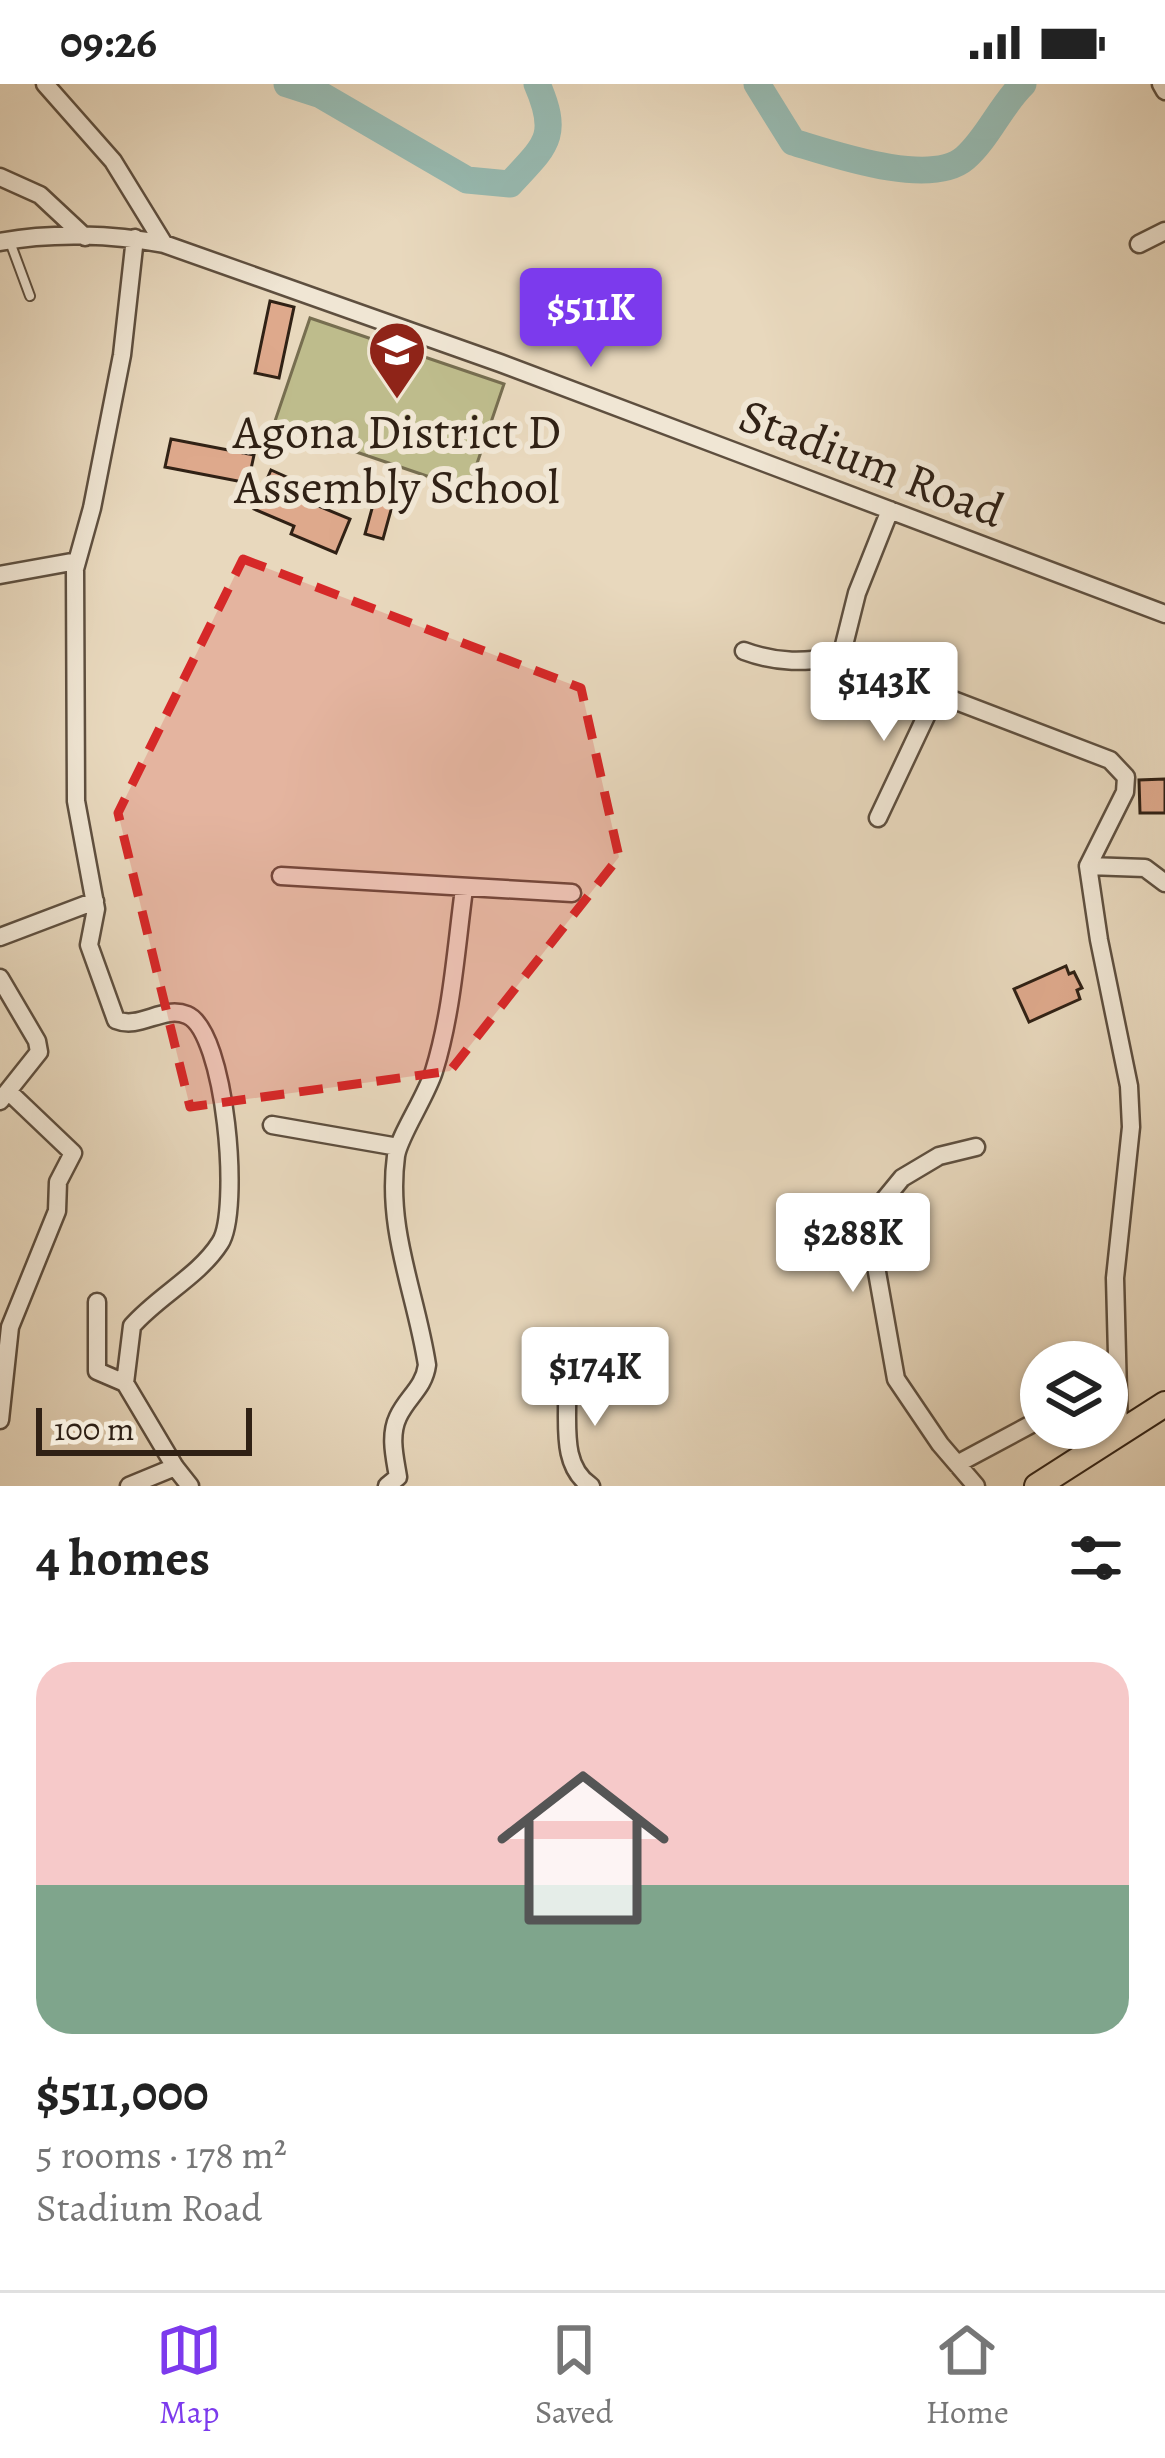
<!DOCTYPE html>
<html lang="en">
<head>
<meta charset="utf-8">
<style>
	:root { --surface:#fff; --page:#f6f6f6; --text:#222; --muted:#767676; --line:#e0e0e0; --accent:#7c3aed }
	body { margin:0; font-family:Alegreya,serif; background:var(--page); color:var(--text); height:100vh; display:flex; flex-direction:column; font-size:45px; white-space:nowrap }
	* { box-sizing:border-box; margin:0 }
	p { font-size:39px; color:var(--muted) }
	.icon { flex:none; width:66px; height:66px; fill:none; stroke:currentColor; stroke-width:2; stroke-linecap:round; stroke-linejoin:round }
	.map { position:relative; height:1402px; overflow:hidden }
	.sheet { display:flex; flex-direction:column; background:var(--surface); flex:1 }
	.sheet>* { flex:none }
	.tools { position:absolute; left:1020px; top:1257px; display:grid; gap:24px }
	.tools a { display:grid; place-items:center; width:108px; height:108px; border-radius:50%; background:var(--surface); box-shadow:0 3px 9px #0004; font-size:60px }
	.scale { position:absolute; left:36px; bottom:30px; width:216px; box-sizing:border-box; padding-left:12px; border:6px solid #302115; border-top:0; font-size:33px; line-height:42px; white-space:nowrap; color:#302115; -webkit-text-stroke:9px #f0e6d4; paint-order:stroke }
	.price { position:absolute; translate:-50% -102px; padding:0 27px; border-radius:12px; background:#fff; color:#222; font-size:39px; line-height:78px; filter:drop-shadow(0 3px 6px #0008) }
	.price::after { content:''; position:absolute; left:50%; top:72px; width:36px; height:27px; margin-left:-18px; background:inherit; clip-path:polygon(0 0,100% 0,50% 100%) }
	.price.on { background:var(--accent); color:#fff }
	ul { padding:0; list-style:none }
	li { display:grid; align-content:center; gap:24px; height:636px; padding:0 36px }
	li+li { border-top:3px solid var(--line) }
	li span { display:grid; place-items:center; height:372px; border-radius:36px; color:#555 }
	li>.icon { margin-inline-start:auto }
	span .icon { width:216px; height:216px; fill:#fffc; stroke-width:1 }
	li b { font-size:51px }
	h2 { display:flex; justify-content:space-between; align-items:center; height:144px; padding:0 36px; font-size:51px }
	.status { display:flex; justify-content:space-between; align-items:center; height:84px; padding:0 60px; background:var(--surface); direction:ltr }
	.status svg { height:33px; fill:currentColor }
	.tab-bar { display:flex; justify-content:space-around; align-items:center; height:168px; border-top:3px solid var(--line); background:var(--surface); font-size:33px; color:var(--muted) }
	.tab-bar a { display:grid; justify-items:center; gap:6px }
	.tab-bar .on { color:var(--accent) }
	.map>svg:first-child { display:block }
</style>
</head>
<body>
<div class="status"><b>09:26</b><svg viewBox="0 0 49 12"><path d="M0 12V9h3v3zM5 12V6h3v6zM10 12V3h3v9zM15 12V0h3v12zM26 1h20v11H26zM47 4h2v5h-2z"/></svg></div>
<div class="map">
<svg width="1165" height="1402" viewBox="0 0 1165 1402">
	<rect width="100%" height="100%" fill="#e8d8bd"/>
	<filter id="stains"><feTurbulence type="fractalNoise" baseFrequency=".00167" numOctaves="4"/><feColorMatrix values="0 0 0 0 .2 0 0 0 0 .09 0 0 0 0 .02 0 0 0 .5 -.17"/></filter>
	<radialGradient id="worn" r=".72"><stop offset=".6" stop-color="#630" stop-opacity="0"/><stop offset="1" stop-color="#630" stop-opacity=".3"/></radialGradient>
	<path fill="#bebc8c" stroke="#776e50" stroke-width="3" d="M310 234 504 300 468 406 274 340Z"/>
	<g fill="none" stroke-linecap="round" stroke-linejoin="round">
		<path stroke="#97bab1" stroke-width="27" d="M287 0 321 11 467 96 510 100C546 61 560 53 537 0
			M757 0 793 58C833 70 930 104 965 74 988 54 1001 21 1023 0"/>
	</g>
	<path fill="#dea98c" stroke="#302115" stroke-width="3" d="M270 217 294 223 279 294 255 289Z
		M171 355 254 371 248 399 165 383Z
		M271 386 300 399 294 412 350 435 336 469 291 450 294 442 254 425Z
		M376 410 394 415 383 455 365 450Z
		M1165 695V729H1140L1139 696Z
		M1066 882 1069 890 1074 888 1082 904 1077 906 1080 915 1029 938 1014 905Z"/>
	<g fill="none" stroke-linecap="round" stroke-linejoin="round">
		<defs>
			<path id="lane" d="M10 158 30 212"/>
			<path id="street" d="M45 0 113 77 164 160
				M1161 0 1165 7
				M0 93 40 111 85 153
				M0 158C52 148 113 150 164 160L500 279 1165 530
				M1139 160 1165 147
				M890 426 857 509 841 573 1110 676 1126 693 1125 708 1088 782 1099 856 1129 1002 1131 1043 1115 1194 1119 1348
				M0 491 77 477
				M744 567C779 580 804 578 841 573
				M878 734 937 609
				M1088 782 1145 784 1165 799
				M281 792 572 809
				M0 853 95 817
				M0 894 37 957 39 968 0 1017
				M272 1041 398 1063
				M976 1063 939 1072 902 1094 879 1122 872 1160 896 1295 940 1360 976 1402
				M97 1218V1287L125 1299 175 1383 190 1402
				M125 1299 132 1242C158 1212 199 1192 220 1159 241 1128 226 947 187 931 163 921 140 946 116 936L89 861 96 825 76 717 75 485 92 424 122 271 135 154
				M567 1309C568 1341 561 1383 591 1402
				M0 1336 10 1243 57 1127 58 1098 73 1069 9 1008
				M957 1380 1041 1335
				M129 1402 175 1383
				M387 1402 398 1393C395 1374 389 1352 398 1333 407 1313 424 1304 427 1281 416 1209 386 1147 396 1072 399 1052 426 1013 434 987 452 929 456 865 464 805"/>
			<path id="primary" d="M1037 1402 1165 1320"/>
		</defs>
		<use href="#lane" stroke="#5e4f3f" stroke-width="12"/>
		<use href="#street" stroke="#5e4f3f" stroke-width="21"/>
		<use href="#primary" stroke="#302115" stroke-width="28"/>
		<use href="#lane" stroke="#f0e6d4" stroke-width="8"/>
		<use href="#street" stroke="#f0e6d4" stroke-width="16"/>
		<use href="#primary" stroke="#e8d8bd" stroke-width="24"/>
	</g>
	<path fill="#d62828" fill-opacity="0.2" stroke="#d62828" stroke-width="9" stroke-dasharray="24 15" stroke-linejoin="round" d="M243 475 581 604 619 773 450 987 190 1023 118 729Z"/>
	<defs>
		<symbol id="school-pin" viewBox="-11 -11 22 30"><path d="M0 17L-7.5 6A9.5 9.5 0 1 1 7.5 6Z" fill="#8f2418" stroke="#f0e6d4"/><path d="M0-5L7-2L0 1L-7-2ZM-4 1L0 2.5L4 1V4Q0 6-4 4Z" fill="#fff"/></symbol>
	</defs>
	<g fill-rule="evenodd">
		<use href="#school-pin" x="364" y="233" width="66" height="90"/>
	</g>
	<g text-anchor="middle" stroke-width="12" stroke-linejoin="round" paint-order="stroke">
		<g font-size="48" fill="#302115" stroke="#f0e6d4">
			<text x="397" y="364">Agona District D<tspan x="397" dy="55">Assembly School</tspan></text>
		</g>
		<g font-size="48" fill="#302115" stroke="#f0e6d4">
			<text transform="translate(872 378) rotate(21)" y="17">Stadium Road</text>
		</g>
	</g>
	<rect width="100%" height="100%" filter="url(#stains)"/>
	<rect width="100%" height="100%" fill="url(#worn)"/>
</svg>
<div class="tools">
<a><svg class="icon" aria-label="layers" viewBox="0 0 24 24"><path d="M12 4l9 5-9 5-9-5zM3 14l9 5 9-5"/></svg></a>
</div>
<div class="scale">100 m</div>
<b class="price on" style="left:591px;top:286px">$511K</b>
<b class="price" style="left:884px;top:660px">$143K</b>
<b class="price" style="left:853px;top:1211px">$288K</b>
<b class="price" style="left:595px;top:1345px">$174K</b>
</div>
<section class="sheet">
<h2>4 homes<svg class="icon" aria-label="filters" viewBox="0 0 24 24"><path d="M4 7h16M4 17h16"/><circle cx="9" cy="7" r="2"/><circle cx="15" cy="17" r="2"/></svg></h2>
<ul>
<li><span style="background:linear-gradient(#f6c9c9 60%,#7fa58c 0)"><svg class="icon" aria-label="home" viewBox="0 0 24 24"><path d="M3 11l9-7 9 7M6 9v11h12V9"/></svg></span><div><b>$511,000</b><p>5 rooms · 178 m²</p><p>Stadium Road</p></div></li>
</ul>
</section>
<nav class="tab-bar">
<a class="on"><svg class="icon" aria-label="map" viewBox="0 0 24 24"><path d="M3 6l6-2 6 2 6-2v14l-6 2-6-2-6 2zM9 4v14M15 6v14"/></svg>Map</a>
<a><svg class="icon" aria-label="saved" viewBox="0 0 24 24"><path d="M7 4h10v16l-5-4-5 4z"/></svg>Saved</a>
<a><svg class="icon" aria-label="home" viewBox="0 0 24 24"><path d="M3 11l9-7 9 7M6 9v11h12V9"/></svg>Home</a>
</nav>
</body>
</html>
